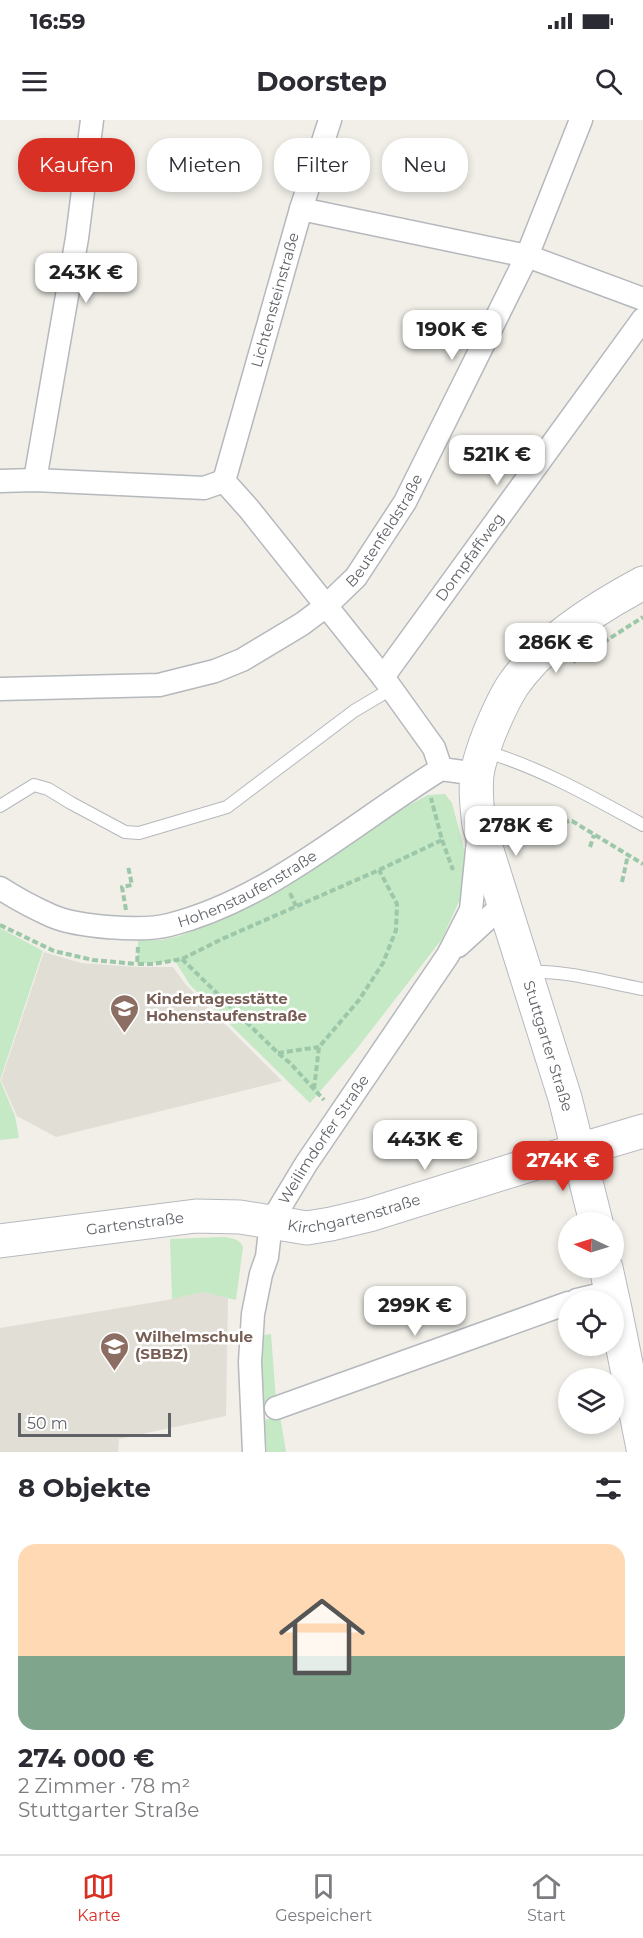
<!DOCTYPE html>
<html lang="de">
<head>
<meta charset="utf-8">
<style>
	:root { --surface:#fff; --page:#f7f7f7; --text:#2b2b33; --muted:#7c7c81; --line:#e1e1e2; --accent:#d93025 }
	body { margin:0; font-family:Montserrat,sans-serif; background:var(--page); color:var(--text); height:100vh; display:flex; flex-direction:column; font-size:22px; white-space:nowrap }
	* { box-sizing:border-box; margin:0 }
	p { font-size:20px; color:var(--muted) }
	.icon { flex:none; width:33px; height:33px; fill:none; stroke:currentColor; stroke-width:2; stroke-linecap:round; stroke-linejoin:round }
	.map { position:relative; height:1332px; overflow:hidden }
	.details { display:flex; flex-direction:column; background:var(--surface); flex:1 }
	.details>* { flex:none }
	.top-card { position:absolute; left:18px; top:18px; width:608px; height:54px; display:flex; gap:12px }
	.needle { width:39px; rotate:274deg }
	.fabs { position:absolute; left:558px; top:1092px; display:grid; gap:12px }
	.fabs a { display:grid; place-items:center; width:66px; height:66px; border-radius:50%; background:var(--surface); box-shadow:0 3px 9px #0003; font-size:30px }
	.scale { position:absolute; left:18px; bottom:15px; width:153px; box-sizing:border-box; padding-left:6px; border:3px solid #5f6368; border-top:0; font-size:16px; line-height:21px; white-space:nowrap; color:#5f6368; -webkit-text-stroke:4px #fff; paint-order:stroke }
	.price { position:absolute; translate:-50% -51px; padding:0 14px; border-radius:12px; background:#fff; color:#222; font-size:20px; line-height:39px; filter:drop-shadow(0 2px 3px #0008) }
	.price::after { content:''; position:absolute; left:50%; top:36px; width:18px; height:14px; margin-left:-9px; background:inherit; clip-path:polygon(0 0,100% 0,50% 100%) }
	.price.current { background:var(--accent); color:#fff }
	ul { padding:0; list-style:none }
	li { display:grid; align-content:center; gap:12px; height:318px; padding:0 18px }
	li span { display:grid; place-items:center; height:186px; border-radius:18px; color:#555 }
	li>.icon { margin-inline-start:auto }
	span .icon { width:108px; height:108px; fill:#fffc; stroke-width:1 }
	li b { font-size:26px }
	h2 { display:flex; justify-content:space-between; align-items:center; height:72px; padding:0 18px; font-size:26px }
	.pill { padding:0 21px; border-radius:24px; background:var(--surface); box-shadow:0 3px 9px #0003; font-size:21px; line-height:54px }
	.pill.current { background:var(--accent); color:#fff }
	.status { display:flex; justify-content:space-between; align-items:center; height:42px; padding:0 30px; background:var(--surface); direction:ltr }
	.status svg { height:16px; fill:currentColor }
	header { display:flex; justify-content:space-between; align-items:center; height:78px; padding:0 18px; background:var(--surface); font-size:27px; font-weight:700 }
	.dock { display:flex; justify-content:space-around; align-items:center; height:84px; border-top:2px solid var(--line); background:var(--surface); font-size:16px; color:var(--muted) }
	.dock a { display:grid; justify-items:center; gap:3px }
	.dock .current { color:var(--accent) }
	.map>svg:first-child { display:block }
</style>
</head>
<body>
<div class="status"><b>16:59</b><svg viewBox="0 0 49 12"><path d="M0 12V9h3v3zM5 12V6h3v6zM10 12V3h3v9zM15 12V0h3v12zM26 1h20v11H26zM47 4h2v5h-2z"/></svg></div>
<header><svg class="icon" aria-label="menu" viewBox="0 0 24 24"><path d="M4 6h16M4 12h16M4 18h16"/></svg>Doorstep<svg class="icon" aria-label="search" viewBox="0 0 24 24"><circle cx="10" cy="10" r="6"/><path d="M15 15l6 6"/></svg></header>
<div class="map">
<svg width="643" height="1332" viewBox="0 0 643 1332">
	<rect width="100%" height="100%" fill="#f1efe8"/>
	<path fill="#e1ded6" d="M44 832 81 843 136 847H173L186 865 282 961 56 1017 17 996 1 960Z
		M203 1172 228 1178 226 1296 119 1319 118 1332H0V1208L167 1180Z"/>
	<path fill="#c5e8c5" d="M445 674 452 683 466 736V766L442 819 355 931 310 983 190 865 175 841 137 844 138 820H162L179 816 228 797 411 684 428 675Z
		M0 808 43 831 0 960 15 996 19 1018 0 1020Z
		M222 1117C231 1118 239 1118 243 1127L236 1180 203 1172 172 1179 170 1119Z
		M271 1214 276 1280 263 1284 259 1216Z
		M280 1296 286 1332H267L264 1300Z"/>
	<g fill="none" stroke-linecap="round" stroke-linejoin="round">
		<defs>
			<path id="lane" d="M484 631C541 648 592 677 643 705
				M0 686 34 665 48 669 71 683 125 712 139 713 227 687 354 591 391 569
				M527 852C565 850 605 862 643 869"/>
			<g id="street">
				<path d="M301 89 527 136 643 179"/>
				<path d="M35 360 77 118 92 0"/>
				<path d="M0 361 35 360 204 368 224 361"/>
				<path id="s1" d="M224 361 301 89 330 0"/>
				<path d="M224 361 249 389 383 557 434 628 441 649"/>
				<path id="s2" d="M383 557 643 199"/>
				<path id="s3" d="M0 569 159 565 215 551 242 540 302 504 326 486 356 457 405 382 527 136 581 0"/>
				<path id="s4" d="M0 768C17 779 34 788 52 796 78 807 142 812 169 805 269 780 355 702 441 649L477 654"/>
				<path d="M458 826 493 794 505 785"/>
				<path d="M577 1180 611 1172"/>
				<path d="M276 1288 568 1183"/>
				<path id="s5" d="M254 1332 250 1242 253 1194 261 1154 267 1137 271 1102 306 1044 448 835 471 790 478 720"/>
			</g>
			<g id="secondary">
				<path d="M596 1102 565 978 479 705C477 688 475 671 477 654 479 641 484 627 489 614 496 597 503 580 513 565 543 521 598 487 643 463"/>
				<path id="s6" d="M0 1121 196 1096 240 1097 307 1108 331 1104 369 1095 539 1042 643 1011"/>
				<path d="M606 1148 613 1180"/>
				<path d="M614 1184 643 1328"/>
			</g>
		</defs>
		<use href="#lane" stroke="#b5b8bc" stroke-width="14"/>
		<use href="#street" stroke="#b5b8bc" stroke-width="25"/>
		<use href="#secondary" stroke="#b6babf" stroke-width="35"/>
		<path stroke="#9cc7a9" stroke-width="4" stroke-dasharray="6 3" stroke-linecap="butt" d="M573 542 643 497
			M563 702 572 701 643 744
			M442 720 453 750
			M590 727 594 715
			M622 762 628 735
			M290 773 296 786
			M126 790 122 767 132 765 128 746
			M0 805 54 831 93 840 137 844
			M138 827 137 844H153L182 839 222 819 379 750 442 720 431 678
			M182 839 278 933 290 943 324 980
			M278 933 319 927
			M314 969 319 927 359 880 383 843 396 810 397 784 379 750"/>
		<use href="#lane" stroke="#fff" stroke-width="12"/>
		<use href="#street" stroke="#fff" stroke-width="22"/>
		<use href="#secondary" stroke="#fff" stroke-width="33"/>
	</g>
	<defs>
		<symbol id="school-pin" viewBox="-11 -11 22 30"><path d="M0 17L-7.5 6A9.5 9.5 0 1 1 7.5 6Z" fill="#8d6e63" stroke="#fff"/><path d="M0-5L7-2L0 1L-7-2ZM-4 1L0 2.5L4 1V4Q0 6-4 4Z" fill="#fff"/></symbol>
	</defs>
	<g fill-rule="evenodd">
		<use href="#school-pin" x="108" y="872" width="33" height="45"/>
		<use href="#school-pin" x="98" y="1210" width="33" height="45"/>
	</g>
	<g text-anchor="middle" stroke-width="5" stroke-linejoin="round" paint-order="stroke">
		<g font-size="15" fill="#5f6368" stroke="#fff">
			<text dy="5" stroke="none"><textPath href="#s1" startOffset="188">Lichtensteinstraße</textPath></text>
			<text dy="5" stroke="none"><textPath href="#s3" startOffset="442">Beutenfeldstraße</textPath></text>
			<text dy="5" stroke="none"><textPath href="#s2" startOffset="148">Dompfaffweg</textPath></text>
			<text dy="5" stroke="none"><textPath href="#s4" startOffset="264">Hohenstaufenstraße</textPath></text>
			<text transform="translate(548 926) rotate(73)" y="5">Stuttgarter Straße</text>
			<text dy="5" stroke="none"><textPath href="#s5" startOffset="330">Weilimdorfer Straße</textPath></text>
			<text dy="5" stroke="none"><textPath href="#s6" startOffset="358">Kirchgartenstraße</textPath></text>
			<text dy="5" stroke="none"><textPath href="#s6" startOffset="136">Gartenstraße</textPath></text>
		</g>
		<g font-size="15" font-weight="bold" fill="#785e54" stroke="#fff" text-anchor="start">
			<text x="146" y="884">Kindertagesstätte<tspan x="146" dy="17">Hohenstaufenstraße</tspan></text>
			<text x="135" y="1222">Wilhelmschule<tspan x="135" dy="17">(SBBZ)</tspan></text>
		</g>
	</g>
</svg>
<div class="fabs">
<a><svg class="needle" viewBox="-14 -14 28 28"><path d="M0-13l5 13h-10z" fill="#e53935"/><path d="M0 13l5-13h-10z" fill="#7c7c81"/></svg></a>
<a><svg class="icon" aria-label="locate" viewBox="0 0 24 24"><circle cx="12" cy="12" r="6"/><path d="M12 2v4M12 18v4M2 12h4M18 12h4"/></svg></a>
<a><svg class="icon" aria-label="layers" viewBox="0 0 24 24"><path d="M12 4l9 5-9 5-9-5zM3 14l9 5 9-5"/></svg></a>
</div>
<div class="scale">50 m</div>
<b class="price" style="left:86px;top:184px">243K €</b>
<b class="price" style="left:452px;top:241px">190K €</b>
<b class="price" style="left:497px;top:366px">521K €</b>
<b class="price" style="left:556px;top:554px">286K €</b>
<b class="price" style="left:516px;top:737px">278K €</b>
<b class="price" style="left:425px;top:1051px">443K €</b>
<b class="price current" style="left:563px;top:1072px">274K €</b>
<b class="price" style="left:415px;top:1217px">299K €</b>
<div class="top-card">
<a class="pill current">Kaufen</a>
<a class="pill">Mieten</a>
<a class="pill">Filter</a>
<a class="pill">Neu</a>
</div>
</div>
<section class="details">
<h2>8 Objekte<svg class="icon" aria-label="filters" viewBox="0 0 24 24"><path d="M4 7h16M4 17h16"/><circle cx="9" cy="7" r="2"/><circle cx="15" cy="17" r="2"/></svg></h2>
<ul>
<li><span style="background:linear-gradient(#ffd9b3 60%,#7fa58c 0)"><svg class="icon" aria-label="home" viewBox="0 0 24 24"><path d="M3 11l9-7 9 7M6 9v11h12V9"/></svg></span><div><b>274 000 €</b><p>2 Zimmer · 78 m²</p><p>Stuttgarter Straße</p></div></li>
</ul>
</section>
<nav class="dock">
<a class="current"><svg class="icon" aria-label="map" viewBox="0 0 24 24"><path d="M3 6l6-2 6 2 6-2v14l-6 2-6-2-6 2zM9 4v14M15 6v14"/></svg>Karte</a>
<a><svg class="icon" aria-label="saved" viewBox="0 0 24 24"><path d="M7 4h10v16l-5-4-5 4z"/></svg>Gespeichert</a>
<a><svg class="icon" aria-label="home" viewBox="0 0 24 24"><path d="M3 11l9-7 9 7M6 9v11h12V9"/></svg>Start</a>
</nav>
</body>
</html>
